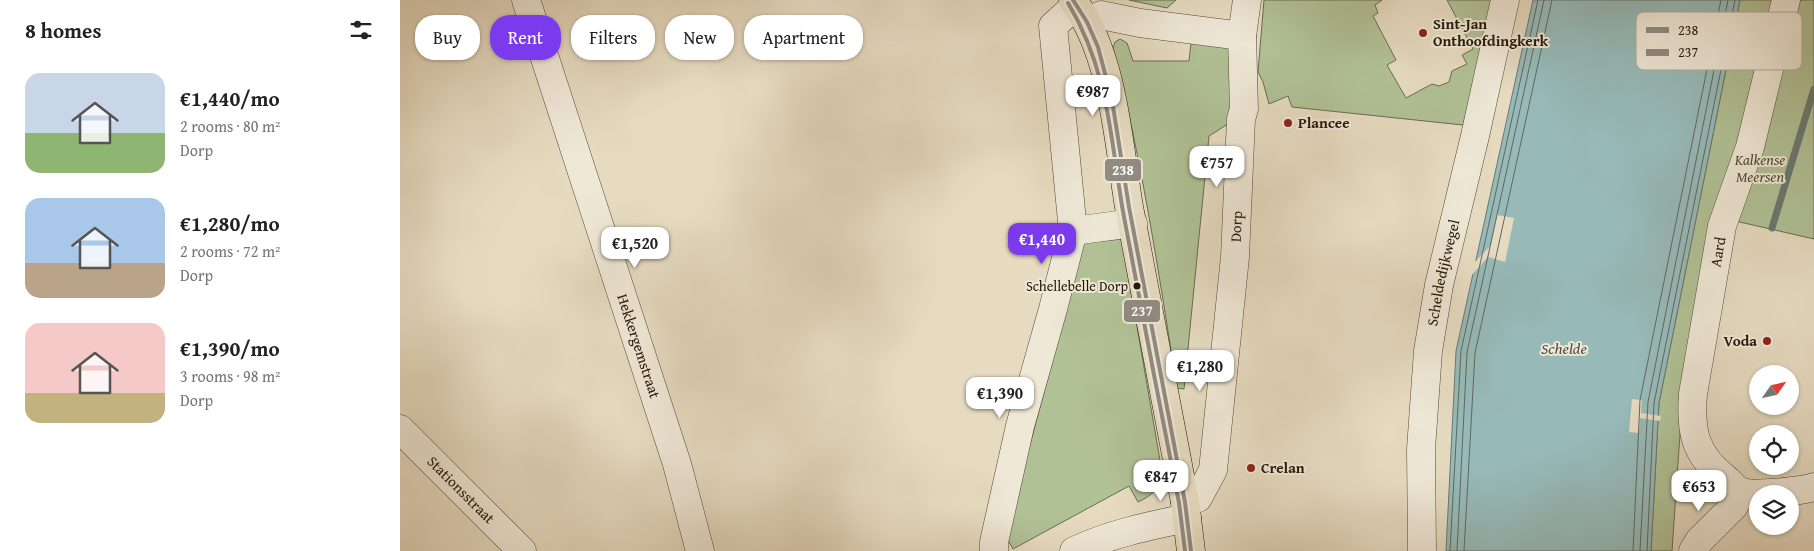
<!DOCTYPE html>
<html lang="en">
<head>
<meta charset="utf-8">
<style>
	:root { --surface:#fff; --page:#f2f2f2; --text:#222; --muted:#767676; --accent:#7c3aed }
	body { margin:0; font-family:"Gentium Book Plus",serif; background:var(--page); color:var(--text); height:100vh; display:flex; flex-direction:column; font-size:19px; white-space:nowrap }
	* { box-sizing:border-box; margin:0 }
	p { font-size:16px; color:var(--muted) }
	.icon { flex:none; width:28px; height:28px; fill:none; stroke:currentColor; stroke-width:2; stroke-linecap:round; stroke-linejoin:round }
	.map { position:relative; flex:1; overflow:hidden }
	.drawer { display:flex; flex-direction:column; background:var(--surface); width:400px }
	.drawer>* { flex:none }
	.top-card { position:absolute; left:15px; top:15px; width:475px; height:45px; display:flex; gap:10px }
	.needle { width:32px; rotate:56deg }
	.fabs { position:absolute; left:1349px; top:365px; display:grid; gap:10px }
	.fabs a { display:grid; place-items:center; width:50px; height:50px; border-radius:50%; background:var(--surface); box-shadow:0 1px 4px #0004; font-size:25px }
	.price { position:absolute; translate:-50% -42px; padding:0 11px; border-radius:10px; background:#fff; color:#222; font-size:16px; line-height:32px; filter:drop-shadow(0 1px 2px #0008) }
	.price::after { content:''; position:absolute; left:50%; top:30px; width:15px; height:11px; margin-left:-8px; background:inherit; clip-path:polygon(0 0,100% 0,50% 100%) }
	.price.active { background:var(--accent); color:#fff }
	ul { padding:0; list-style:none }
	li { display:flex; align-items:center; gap:15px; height:125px; padding:0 25px }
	li span { display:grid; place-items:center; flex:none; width:140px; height:100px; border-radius:15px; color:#555 }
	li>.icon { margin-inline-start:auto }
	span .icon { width:60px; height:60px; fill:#fffc; stroke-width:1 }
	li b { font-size:21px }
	h2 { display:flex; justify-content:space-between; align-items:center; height:60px; padding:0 25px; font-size:21px }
	.chip { padding:0 18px; border-radius:20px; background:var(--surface); box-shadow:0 1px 4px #0004; font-size:18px; line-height:45px }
	.chip.active { background:var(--accent); color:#fff }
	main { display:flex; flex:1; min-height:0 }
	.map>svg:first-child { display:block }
</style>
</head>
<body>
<main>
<section class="drawer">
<h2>8 homes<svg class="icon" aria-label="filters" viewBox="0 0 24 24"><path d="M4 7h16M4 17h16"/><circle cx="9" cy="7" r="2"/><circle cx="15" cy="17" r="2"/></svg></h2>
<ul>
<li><span style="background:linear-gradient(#c9d6e8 60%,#8fb573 0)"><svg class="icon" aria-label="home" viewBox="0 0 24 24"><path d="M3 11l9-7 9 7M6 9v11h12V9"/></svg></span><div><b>€1,440/mo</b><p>2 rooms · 80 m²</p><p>Dorp</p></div></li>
<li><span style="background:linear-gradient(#a9c7e8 65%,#b9a48a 0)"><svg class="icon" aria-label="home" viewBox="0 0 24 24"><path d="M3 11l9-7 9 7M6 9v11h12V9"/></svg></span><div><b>€1,280/mo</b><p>2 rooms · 72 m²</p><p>Dorp</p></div></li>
<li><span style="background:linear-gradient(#f6c9c9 70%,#c2b280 0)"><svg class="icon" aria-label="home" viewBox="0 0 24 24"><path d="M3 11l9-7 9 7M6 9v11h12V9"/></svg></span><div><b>€1,390/mo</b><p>3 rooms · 98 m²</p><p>Dorp</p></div></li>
</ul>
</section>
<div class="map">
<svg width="1414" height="551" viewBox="0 0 1414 551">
	<rect width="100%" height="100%" fill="#e6dbc1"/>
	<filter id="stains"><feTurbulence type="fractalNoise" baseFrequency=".004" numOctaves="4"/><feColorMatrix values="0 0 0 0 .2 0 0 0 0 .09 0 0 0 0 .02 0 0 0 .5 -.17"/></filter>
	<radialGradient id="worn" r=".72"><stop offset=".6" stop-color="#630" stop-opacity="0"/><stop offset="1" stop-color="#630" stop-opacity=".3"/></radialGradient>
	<path fill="#b1c196" stroke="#6b6c4e" d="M729 0H776L767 8Z
		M864 0H982L975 5 978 13 973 16 996 60 987 65 1006 98 1032 84 1039 86 1049 82 1052 71 1067 64 1062 55 1073 49 1047 0H1094L1063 125 892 107 888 96 869 104 863 82 858 72Z
		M1340 0H1414V239L1331 220 1281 420 1272 551H1251L1259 403Z
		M720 39 727 43 733 61H789L791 43 827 46 834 57 831 122 809 136 784 389 777 388C759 275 742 159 713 48L715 42Z
		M722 239 762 472C759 489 753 495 738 502L729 486 613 549 608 540 616 497 684 243Z"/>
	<path fill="#97bab9" stroke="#697971" d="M1133 0H1340L1259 403 1251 551H1046L1056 351Z"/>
	<path fill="#e6dbc1" d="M1097 215 1114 218 1105 262 1088 257 1070 277 1072 265 1091 245Z
		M1232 399 1242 400 1241 413 1261 416 1260 421 1240 418 1239 433 1229 432Z"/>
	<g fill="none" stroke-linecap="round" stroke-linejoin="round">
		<path stroke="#5e6860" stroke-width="1" d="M1050 551 1061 351 1138 0
			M1057 551 1067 352 1144 0
			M1064 551 1075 353 1152 0
			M1233 551 1240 400 1321 0
			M1240 551 1248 402 1328 0
			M1247 551 1254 403 1335 0"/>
		<path stroke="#697971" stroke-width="7" d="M1372 228 1414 89"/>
		<defs>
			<g id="minor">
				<path id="s1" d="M126 0 277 464 300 551"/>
				<path d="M1386 0 1350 147 1322 226 1293 394C1290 432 1295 455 1326 479 1331 483 1335 489 1341 492 1352 496 1402 491 1414 487"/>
				<path d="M687 23 701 15 740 23 842 36"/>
				<path d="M673 231 733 223"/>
				<path id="s2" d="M0 429 122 551"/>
				<path id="s3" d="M785 502 798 498 813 470 835 257 841 119 844 109 842 36 847 0"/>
				<path d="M594 551V542L620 426 653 309 673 231 653 26 676 5"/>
				<path d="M674 551C710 534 748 526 787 518"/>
				<path id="s4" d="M1022 551 1021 449 1028 351 1039 285 1075 136 1105 0"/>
				<path d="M1293 551 1299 541 1334 506 1342 492"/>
			</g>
			<path id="major" d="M673 0C714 56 718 141 729 207 747 306 766 404 785 502L791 551"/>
		</defs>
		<use href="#minor" stroke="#554835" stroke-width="29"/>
		<use href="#major" stroke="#251706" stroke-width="29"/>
		<use href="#minor" stroke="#efe8d7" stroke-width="28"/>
		<use href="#major" stroke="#e6dbc1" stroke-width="28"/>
		<defs>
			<path id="bus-1" d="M673 0 687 22 698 47 712 100 729 207 785 502 791 551"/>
			<path id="bus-2" d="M668 3C710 73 710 140 724 217 742 312 760 408 779 503L785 551"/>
		</defs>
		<use href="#bus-1" stroke="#efe8d7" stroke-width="8"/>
		<use href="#bus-2" stroke="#efe8d7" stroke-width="8"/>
		<use href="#bus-1" stroke="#928b82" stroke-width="4"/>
		<use href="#bus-2" stroke="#928b82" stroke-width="4"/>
	</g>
	<g fill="#8f2418" stroke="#efe8d7" stroke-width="2">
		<circle cx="1023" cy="33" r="5"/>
		<circle cx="888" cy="123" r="5"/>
		<circle cx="1367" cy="341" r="5"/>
		<circle cx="851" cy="468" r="5"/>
	</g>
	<circle fill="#251706" stroke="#efe8d7" stroke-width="2" cx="737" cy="286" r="4.5"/>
	<g text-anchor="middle" stroke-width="4" stroke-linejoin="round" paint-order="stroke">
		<g font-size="14" fill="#251706" stroke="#efe8d7" text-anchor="end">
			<text x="728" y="291">Schellebelle Dorp</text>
		</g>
		<g font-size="15" font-weight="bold" fill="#251706" stroke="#efe8d7" text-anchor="start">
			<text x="1033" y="29">Sint-Jan<tspan x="1033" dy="17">Onthoofdingkerk</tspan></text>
			<text x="898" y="128">Plancee</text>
			<text x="1357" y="346" text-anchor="end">Voda</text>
			<text x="861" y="473">Crelan</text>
		</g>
		<g font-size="15" font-style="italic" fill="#4f4a31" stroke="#efe8d7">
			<text x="1360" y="165">Kalkense<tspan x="1360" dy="17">Meersen</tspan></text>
		</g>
		<g font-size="15" fill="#251706" stroke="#efe8d7">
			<text dy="5" stroke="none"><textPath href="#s3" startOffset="290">Dorp</textPath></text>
			<text transform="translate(1318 252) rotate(-80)" y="5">Aard</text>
			<text dy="5" stroke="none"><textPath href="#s4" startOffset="280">Scheldedijkwegel</textPath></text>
			<text dy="5" stroke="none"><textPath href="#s1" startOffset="364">Hekkergemstraat</textPath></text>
			<text dy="5" stroke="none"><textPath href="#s2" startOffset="86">Stationsstraat</textPath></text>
		</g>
		<g font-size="16" font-style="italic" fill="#4d5045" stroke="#efe8d7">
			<text x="1164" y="354">Schelde</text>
		</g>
	</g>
	<rect x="1236" y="12" width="166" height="58" rx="8" fill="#efe8d7" stroke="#b2a998" stroke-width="1"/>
	<rect x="1246" y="27" width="23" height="6" fill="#928b82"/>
	<rect x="1246" y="49" width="23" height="7" fill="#928b82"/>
	<g font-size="14" fill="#251706">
		<text x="1278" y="35">238</text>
		<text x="1278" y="57">237</text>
	</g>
	<g stroke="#efe8d7" stroke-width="2">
		<rect x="704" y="158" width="38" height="24" rx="5" fill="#928b82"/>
		<rect x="723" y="299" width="38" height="24" rx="5" fill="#928b82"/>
	</g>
	<g font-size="14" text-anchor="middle" font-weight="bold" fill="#fff">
		<text x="723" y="175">238</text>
		<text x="742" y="316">237</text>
	</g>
	<rect width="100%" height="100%" filter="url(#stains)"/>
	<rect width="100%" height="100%" fill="url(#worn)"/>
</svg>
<div class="fabs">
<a><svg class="needle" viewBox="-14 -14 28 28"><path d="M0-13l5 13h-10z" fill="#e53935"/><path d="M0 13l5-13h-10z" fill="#767676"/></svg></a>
<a><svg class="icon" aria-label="locate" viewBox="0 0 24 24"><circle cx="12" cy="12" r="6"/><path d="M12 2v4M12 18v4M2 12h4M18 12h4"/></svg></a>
<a><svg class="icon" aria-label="layers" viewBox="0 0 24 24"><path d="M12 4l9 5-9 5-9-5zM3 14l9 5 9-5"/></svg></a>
</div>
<b class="price" style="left:693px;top:117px">€987</b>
<b class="price" style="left:817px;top:188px">€757</b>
<b class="price active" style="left:642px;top:265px">€1,440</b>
<b class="price" style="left:235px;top:269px">€1,520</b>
<b class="price" style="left:800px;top:392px">€1,280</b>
<b class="price" style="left:600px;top:419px">€1,390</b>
<b class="price" style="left:761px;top:502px">€847</b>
<b class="price" style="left:1299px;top:512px">€653</b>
<div class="top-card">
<a class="chip">Buy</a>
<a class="chip active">Rent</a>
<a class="chip">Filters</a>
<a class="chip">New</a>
<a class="chip">Apartment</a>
</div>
</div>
</main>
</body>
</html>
